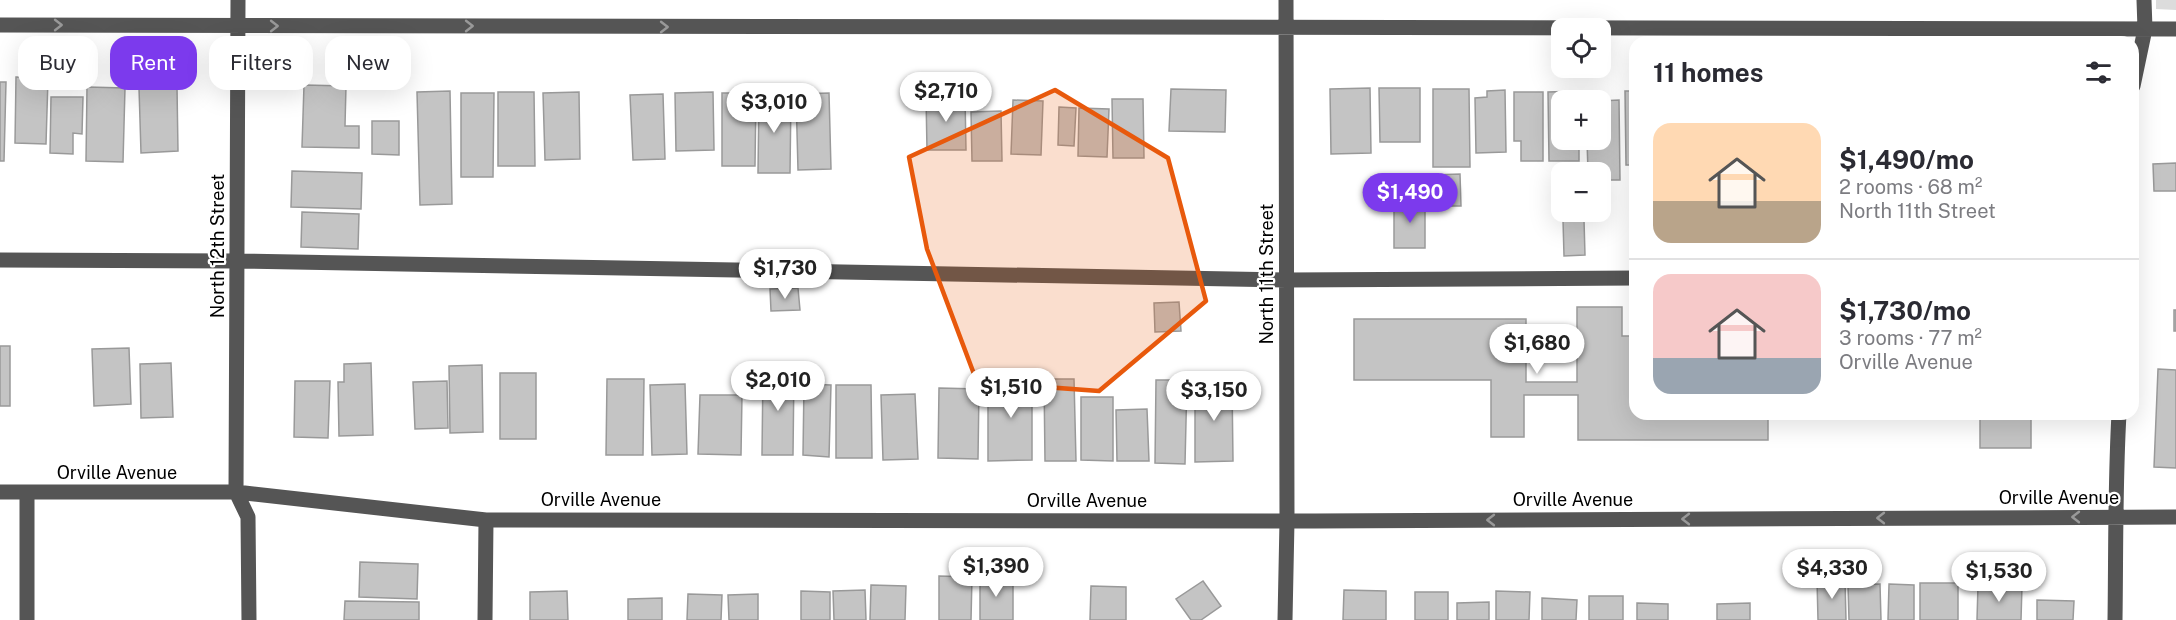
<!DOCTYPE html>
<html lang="en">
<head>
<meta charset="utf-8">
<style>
	:root { --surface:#fff; --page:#f7f7f7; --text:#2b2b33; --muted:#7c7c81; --line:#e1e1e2; --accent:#7c3aed }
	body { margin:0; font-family:"Public Sans",sans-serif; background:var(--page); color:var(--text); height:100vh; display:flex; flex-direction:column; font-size:22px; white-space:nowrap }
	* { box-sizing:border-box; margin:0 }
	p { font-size:20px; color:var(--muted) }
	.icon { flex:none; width:33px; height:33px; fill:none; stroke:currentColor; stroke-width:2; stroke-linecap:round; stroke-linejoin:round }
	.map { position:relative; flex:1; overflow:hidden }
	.sheet { position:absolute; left:1629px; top:36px; width:510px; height:384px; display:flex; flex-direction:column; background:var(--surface); border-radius:18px; box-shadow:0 6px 24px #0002 }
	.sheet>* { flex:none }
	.guide { position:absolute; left:18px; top:36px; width:570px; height:54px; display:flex; gap:12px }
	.controls { position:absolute; left:1551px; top:18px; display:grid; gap:12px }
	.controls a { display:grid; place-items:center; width:60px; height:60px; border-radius:12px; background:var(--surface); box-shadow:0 6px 24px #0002; font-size:30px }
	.price { position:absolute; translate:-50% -51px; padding:0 14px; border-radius:21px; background:#fff; color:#222; font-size:20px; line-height:39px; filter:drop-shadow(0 2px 3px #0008) }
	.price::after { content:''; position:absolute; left:50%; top:36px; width:18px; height:14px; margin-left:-9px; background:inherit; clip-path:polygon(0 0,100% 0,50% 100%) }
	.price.active { background:var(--accent); color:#fff }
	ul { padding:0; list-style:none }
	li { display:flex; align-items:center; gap:18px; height:150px; padding:0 24px }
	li+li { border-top:2px solid var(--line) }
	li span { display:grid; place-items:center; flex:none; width:168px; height:120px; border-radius:18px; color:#555 }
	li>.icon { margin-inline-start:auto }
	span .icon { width:72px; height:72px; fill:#fffc; stroke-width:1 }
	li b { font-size:26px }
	h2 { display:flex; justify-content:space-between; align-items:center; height:72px; padding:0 24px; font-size:26px }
	.chip { padding:0 21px; border-radius:18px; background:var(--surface); box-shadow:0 6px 24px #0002; font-size:21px; line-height:54px }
	.chip.active { background:var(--accent); color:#fff }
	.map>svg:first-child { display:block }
</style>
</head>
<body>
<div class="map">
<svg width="2176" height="620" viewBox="0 0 2176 620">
	<rect width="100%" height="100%" fill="#fff"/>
	<path fill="#dcdcdc" d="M2156 0H2176V10L2156 9Z"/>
	<path fill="#c4c4c4" stroke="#999" stroke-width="1.5" d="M16 77 48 78 46 144 15 143Z
		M0 82H6L4 161H0Z
		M304 85 346 86 345 126H359V148L302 147Z
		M87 87 125 88 123 162 86 161Z
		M177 87 178 151 141 153 139 88Z
		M1370 88 1371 153 1331 154 1330 89Z
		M1379 88H1420V142H1380Z
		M1171 89 1226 90 1225 132 1169 131Z
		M1433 89H1469L1470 167H1433Z
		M1505 90 1506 152 1476 153 1475 98 1487 97V91Z
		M450 91 452 204 420 205 417 92Z
		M1579 91V100H1562V140H1579V161H1549L1548 92Z
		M1625 91H1635V165H1626Z
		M498 92H534L535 166H498Z
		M579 92 580 159 545 160 543 93Z
		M713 92 714 150 676 151 675 93Z
		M1514 92H1543V161H1521V141H1514Z
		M461 93H494L493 177H461Z
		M722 93H756L755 166H722Z
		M829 93 831 169 798 170 796 94Z
		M663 94 665 159 633 160 630 95Z
		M759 95 791 96 790 173H758Z
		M926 96H965L966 150H927Z
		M51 97H83L82 134 73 133V154L50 153Z
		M1112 99H1143L1144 158H1113Z
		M1013 100 1043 101 1041 155 1011 154Z
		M1619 100 1620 180H1600V172H1588L1587 140H1600V101Z
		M1059 107 1076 108 1074 146 1058 145Z
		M1079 108 1109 109 1107 157 1078 156Z
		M1001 111 1002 161H972L971 112Z
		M372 121H399V155L372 154Z
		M2176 163V191H2154L2153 164Z
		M292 171 362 173 361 209 291 207Z
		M1460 174 1461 206H1432L1431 175Z
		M1394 199H1425V248H1394Z
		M302 212 359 214 358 249 301 247Z
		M1563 220H1584L1585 255 1564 256Z
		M798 288 800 310 771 311 770 289Z
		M1179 302 1181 331 1155 332 1154 303Z
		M1577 307H1622V336H1635V414H1768V440H1578V395H1524V437H1491V380H1354V319H1526V382H1577Z
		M2174 310H2176V331H2174Z
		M0 346H10V406H0Z
		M129 348 131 404 94 406 92 349Z
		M171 363 173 417 141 418 140 364Z
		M371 363 373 435 339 436 338 382H344V364Z
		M482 365 483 432 450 433 449 366Z
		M763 369 794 370 793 455H762Z
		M2158 369 2176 370V468L2154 467Z
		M500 373H536V439H500Z
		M999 373H1032V460L988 461V399H1000Z
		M607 379H644L643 455H606Z
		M1044 379H1074L1076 461H1045Z
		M1156 380H1187L1185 464 1155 463Z
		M295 381H330L328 438 294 437Z
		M447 381 448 428 415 429 413 382Z
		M1232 382 1233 461 1195 462V383Z
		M685 384 687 454 652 455 650 385Z
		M804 384 831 385 829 457 803 455Z
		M836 385H871L872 458H836Z
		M939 388 979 389 978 459 938 458Z
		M915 394 918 459 883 460 881 395Z
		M700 395H742L741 455 698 454Z
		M1081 397H1113V461L1081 460Z
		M1147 409 1149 461H1117L1116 410Z
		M1980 414H2031V448H1980Z
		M360 562 418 564 417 599 359 597Z
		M939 576 972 577 971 620H939Z
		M980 577H1013V620H980Z
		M1817 580H1845L1846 620H1818Z
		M1203 581 1221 606 1201 620H1191L1176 599Z
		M1920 583H1958V620H1920Z
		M1880 584 1881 620H1849L1848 585Z
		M1889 584 1914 585V620H1888Z
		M871 585 906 586 905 620H870Z
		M1978 585 2022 586 2021 620H1977Z
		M1091 586 1126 587V620H1090Z
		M865 590 866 620H834L833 591Z
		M1344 590 1386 591V620H1343Z
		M567 591 568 620H530V592Z
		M801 591 830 592V620H801Z
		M1496 591 1530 592 1529 620H1496Z
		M1415 592H1448V620H1415Z
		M688 594 722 595 721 620H687Z
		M758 594V620H729L728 595Z
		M1589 596H1623V620H1589Z
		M662 598V620H628V599Z
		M1542 598 1577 600 1576 620H1542Z
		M2037 600 2074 601 2073 620H2037Z
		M345 601 419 602V620H344Z
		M1489 602V620H1457V603Z
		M1637 603 1668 604V620H1637Z
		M1750 603V620H1717V604Z"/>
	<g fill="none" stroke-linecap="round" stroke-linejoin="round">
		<path stroke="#555" stroke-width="15" d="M238 0 236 492 248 517 249 620
			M0 25 2176 29
			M2133 86 2145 29 2144 0
			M0 260 237 261 1287 280 1635 278
			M0 492H236L486 520 1315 521 2176 517
			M27 492V620
			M485 620 486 520
			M1285 620 1287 521 1286 0
			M2115 620C2116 551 2115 483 2119 414"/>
	</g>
	<defs><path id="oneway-chevron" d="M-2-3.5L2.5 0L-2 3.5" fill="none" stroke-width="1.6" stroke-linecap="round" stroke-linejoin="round" transform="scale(1.5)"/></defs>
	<g stroke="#999">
		<use href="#oneway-chevron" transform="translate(58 25)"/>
		<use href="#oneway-chevron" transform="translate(274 26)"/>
		<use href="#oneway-chevron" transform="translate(469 26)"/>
		<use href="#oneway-chevron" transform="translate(664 27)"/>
		<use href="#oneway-chevron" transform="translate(2076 517) rotate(180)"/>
		<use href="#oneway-chevron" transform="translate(1881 518) rotate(180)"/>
		<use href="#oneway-chevron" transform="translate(1686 519) rotate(180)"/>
		<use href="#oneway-chevron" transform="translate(1491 520) rotate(180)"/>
	</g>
	<path fill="#e8590c" fill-opacity="0.2" stroke="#e8590c" stroke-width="4.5" stroke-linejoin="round" d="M1055 90 1168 158 1206 301 1099 391 977 382 927 249 909 157Z"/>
	<g text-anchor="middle" stroke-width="4.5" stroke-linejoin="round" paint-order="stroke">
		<g font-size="18" fill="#000" stroke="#fff">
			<text transform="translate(218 246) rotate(-90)" y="6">North 12th Street</text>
			<text transform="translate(1267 274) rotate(-90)" y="6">North 11th Street</text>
			<text x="117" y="479">Orville Avenue</text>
			<text x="2059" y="504">Orville Avenue</text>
			<text x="601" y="506">Orville Avenue</text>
			<text x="1573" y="506">Orville Avenue</text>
			<text x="1087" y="507">Orville Avenue</text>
		</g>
	</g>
</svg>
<div class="controls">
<a><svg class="icon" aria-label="locate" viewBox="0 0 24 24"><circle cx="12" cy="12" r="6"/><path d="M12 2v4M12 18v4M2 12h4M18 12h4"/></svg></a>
<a>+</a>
<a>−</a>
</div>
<b class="price" style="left:946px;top:123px">$2,710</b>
<b class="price" style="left:774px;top:134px">$3,010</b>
<b class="price active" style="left:1410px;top:224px">$1,490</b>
<b class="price" style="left:785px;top:300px">$1,730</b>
<b class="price" style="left:1537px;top:375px">$1,680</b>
<b class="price" style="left:778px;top:412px">$2,010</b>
<b class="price" style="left:1011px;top:419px">$1,510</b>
<b class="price" style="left:1214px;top:422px">$3,150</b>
<b class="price" style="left:996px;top:598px">$1,390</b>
<b class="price" style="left:1832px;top:600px">$4,330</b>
<b class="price" style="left:1999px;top:603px">$1,530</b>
<div class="guide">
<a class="chip">Buy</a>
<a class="chip active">Rent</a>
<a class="chip">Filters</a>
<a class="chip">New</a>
</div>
<section class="sheet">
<h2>11 homes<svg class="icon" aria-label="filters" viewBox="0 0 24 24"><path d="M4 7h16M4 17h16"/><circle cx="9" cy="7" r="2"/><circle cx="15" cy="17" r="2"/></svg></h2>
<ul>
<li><span style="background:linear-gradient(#ffd9b3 65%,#b9a48a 0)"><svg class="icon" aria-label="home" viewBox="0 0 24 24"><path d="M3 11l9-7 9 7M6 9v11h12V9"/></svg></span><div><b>$1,490/mo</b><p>2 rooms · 68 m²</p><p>North 11th Street</p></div></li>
<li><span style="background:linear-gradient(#f6c9c9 70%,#9aa5b1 0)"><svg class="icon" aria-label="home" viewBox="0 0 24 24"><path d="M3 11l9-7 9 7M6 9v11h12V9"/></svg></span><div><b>$1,730/mo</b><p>3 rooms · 77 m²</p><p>Orville Avenue</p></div></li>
</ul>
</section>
</div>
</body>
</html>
